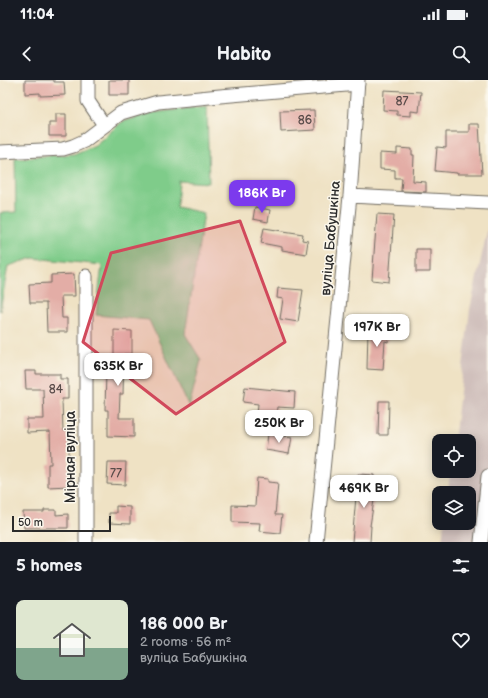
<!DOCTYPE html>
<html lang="en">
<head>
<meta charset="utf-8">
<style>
	:root { --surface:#171b24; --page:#20242c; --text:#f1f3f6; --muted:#9ea1a6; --accent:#7c3aed }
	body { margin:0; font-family:"Balsamiq Sans",sans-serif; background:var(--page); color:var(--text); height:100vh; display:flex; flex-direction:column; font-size:15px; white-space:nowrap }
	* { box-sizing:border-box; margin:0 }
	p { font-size:13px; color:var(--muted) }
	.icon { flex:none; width:22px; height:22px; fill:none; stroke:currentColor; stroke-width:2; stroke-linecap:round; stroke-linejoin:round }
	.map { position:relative; height:462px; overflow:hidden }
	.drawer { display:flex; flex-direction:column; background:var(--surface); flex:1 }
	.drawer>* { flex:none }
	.controls { position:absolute; left:432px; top:354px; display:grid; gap:8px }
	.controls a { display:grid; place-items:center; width:44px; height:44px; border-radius:8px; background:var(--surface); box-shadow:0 2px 10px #0003; font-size:20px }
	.scale { position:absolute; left:12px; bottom:10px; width:99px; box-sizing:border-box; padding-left:4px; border:2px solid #2b2b2b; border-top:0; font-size:11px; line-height:14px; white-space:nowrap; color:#2b2b2b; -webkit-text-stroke:3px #fbf7ec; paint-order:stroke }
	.price { position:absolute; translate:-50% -34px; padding:0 9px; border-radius:8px; background:#fff; color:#222; font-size:13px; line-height:26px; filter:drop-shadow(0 1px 2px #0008) }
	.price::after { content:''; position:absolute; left:50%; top:24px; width:12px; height:9px; margin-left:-6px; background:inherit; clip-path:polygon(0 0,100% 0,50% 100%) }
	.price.active { background:var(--accent); color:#fff }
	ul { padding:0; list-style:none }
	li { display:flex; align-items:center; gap:12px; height:100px; padding:0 16px }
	li span { display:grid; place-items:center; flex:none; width:112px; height:80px; border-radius:8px; color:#555 }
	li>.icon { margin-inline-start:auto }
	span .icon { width:48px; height:48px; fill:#fffc; stroke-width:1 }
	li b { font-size:17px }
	h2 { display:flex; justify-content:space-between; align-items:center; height:48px; padding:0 16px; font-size:17px }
	.status { display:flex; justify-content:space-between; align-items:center; height:28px; padding:0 20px; background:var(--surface); direction:ltr }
	.status svg { height:11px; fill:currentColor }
	header { display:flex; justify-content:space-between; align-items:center; height:52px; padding:0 16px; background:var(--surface); font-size:18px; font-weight:700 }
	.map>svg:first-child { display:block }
</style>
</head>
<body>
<div class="status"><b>11:04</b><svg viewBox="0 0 49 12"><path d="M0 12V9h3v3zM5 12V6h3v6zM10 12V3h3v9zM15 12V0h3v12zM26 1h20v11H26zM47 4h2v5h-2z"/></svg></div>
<header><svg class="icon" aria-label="back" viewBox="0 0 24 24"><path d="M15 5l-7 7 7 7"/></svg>Habito<svg class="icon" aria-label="search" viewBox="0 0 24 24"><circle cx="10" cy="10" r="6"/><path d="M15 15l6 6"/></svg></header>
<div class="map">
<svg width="488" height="462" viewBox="0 0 488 462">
	<rect width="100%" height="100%" fill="#fbf7ec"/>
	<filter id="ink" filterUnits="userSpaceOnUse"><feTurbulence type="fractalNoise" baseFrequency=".025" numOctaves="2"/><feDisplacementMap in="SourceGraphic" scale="8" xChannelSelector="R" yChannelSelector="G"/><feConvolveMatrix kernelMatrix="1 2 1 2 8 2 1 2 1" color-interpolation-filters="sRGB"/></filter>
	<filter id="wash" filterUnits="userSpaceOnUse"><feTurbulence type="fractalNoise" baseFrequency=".012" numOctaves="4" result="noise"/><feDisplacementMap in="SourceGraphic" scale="16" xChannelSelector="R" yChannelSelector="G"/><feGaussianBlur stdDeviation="0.9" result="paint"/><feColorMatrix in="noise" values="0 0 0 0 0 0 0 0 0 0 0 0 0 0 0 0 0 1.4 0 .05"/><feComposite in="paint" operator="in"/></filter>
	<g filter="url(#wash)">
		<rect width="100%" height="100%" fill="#efe2c4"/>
		<path fill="#d0c0bc" d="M488 147V462H442L444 443H469V413H448L450 391H469V361H454L470 229Z"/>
		<path fill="#7fcc8a" stroke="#557c5a" d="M207 26 209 103 179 101 177 127 204 133 185 254 201 280 189 327 149 240 96 235 102 185 33 178 8 186 0 231V133L16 132 15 78 74 74 95 65 122 42 152 33Z"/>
		<g id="blocks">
			<path fill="#e3ada6" d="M25 0H54V2H64L65 15 40 16V13L25 14Z
				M109 0H129V15H109Z
				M384 10 421 12 419 32 411 31V36L397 35V31L383 30Z
				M314 30 315 50 281 52 280 31Z
				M56 34H66V56H49V43H56Z
				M469 44H479L482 94H457V93L435 91 437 67 446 68V52H469Z
				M397 68 412 69V75H414L413 101 426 102V112L401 111 402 98H395V90L380 89V73L397 74Z
				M255 127 270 130 268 142 253 139Z
				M377 134 394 135 389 202 372 200Z
				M264 148 303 154 302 160 308 161 306 174 282 170V167L261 163Z
				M416 169H430V192H416Z
				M74 194 75 216H61L62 238H67V252H47L46 223H30L29 204 51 203V195Z
				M278 208 303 210 298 242 280 239 283 219 277 218Z
				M368 249 389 250 388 262 385 261 383 290 367 289Z
				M114 250 132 251V274H124L123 314H120L119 338H134V357L108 356V330H105L106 292H114Z
				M25 291H36V294H60V299H68V319H62L63 351H69V406L48 407V384H51L50 352 27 353V339H44L43 309H26Z
				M245 307 295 312 294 328 277 327 276 336 257 334 258 324 243 322Z
				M379 321H389L388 355H378Z
				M268 354 292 357 289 374 266 370Z
				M108 382H126L125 405 107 404Z
				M358 394 374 395 373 419 374 420 370 446H371L370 462H352Z
				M257 398 268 399V402L278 403 275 435H282L280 453 259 451 260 443 232 442V425L255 426Z
				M116 426 130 427V444L109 443V433H116Z
				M44 430H56V435L68 434V448H24L23 432H44Z"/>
		</g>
	</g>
	<g filter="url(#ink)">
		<use href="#blocks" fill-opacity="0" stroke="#706b61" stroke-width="1"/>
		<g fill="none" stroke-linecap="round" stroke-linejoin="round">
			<defs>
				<path id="minor" d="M88 0V21L104 45
					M0 72 63 69 73 66 84 61 121 33 158 22 220 16 358 4
					M350 116 488 123
					M86 462V196
					M316 462 350 116 358 0
					M481 462 488 396"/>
			</defs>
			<use href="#minor" stroke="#706b61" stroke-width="15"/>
			<use href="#minor" stroke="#fff" stroke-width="13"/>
		</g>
	</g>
	<path fill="#d1495b" fill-opacity="0.2" stroke="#d1495b" stroke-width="3" stroke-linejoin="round" d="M240 141 285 262 176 334 83 262 111 173Z"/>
	<g text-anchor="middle" stroke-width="3" stroke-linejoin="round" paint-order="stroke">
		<g font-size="12" fill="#594c4a">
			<text x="402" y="25">87</text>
			<text x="305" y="44">86</text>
			<text x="56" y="313">84</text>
			<text x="116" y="397">77</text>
		</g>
		<g font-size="14" fill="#2b2b2b" stroke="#fbf7ec">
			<text transform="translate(330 158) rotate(-85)" y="5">вуліца Бабушкіна</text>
			<text transform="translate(70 377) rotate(-90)" y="5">Мірная вуліца</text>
		</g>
	</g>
</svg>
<div class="controls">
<a><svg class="icon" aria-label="locate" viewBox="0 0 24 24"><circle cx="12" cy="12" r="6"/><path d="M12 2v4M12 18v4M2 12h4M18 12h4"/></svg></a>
<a><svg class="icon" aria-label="layers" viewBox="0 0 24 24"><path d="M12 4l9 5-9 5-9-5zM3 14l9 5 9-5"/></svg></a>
</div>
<div class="scale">50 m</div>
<b class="price active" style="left:262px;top:134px">186K Br</b>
<b class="price" style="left:377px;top:268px">197K Br</b>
<b class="price" style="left:118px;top:307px">635K Br</b>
<b class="price" style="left:279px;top:364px">250K Br</b>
<b class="price" style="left:364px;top:429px">469K Br</b>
</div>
<section class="drawer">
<h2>5 homes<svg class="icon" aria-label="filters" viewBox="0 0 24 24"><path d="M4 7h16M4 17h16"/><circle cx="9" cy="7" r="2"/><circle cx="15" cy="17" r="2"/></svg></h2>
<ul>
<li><span style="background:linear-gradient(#dfe7d0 60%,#7fa58c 0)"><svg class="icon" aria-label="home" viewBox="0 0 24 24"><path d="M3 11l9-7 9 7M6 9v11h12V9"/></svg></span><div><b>186 000 Br</b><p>2 rooms · 56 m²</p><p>вуліца Бабушкіна</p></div><svg class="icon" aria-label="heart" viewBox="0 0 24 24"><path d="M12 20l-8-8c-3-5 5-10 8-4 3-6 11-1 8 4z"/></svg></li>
</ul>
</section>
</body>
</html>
